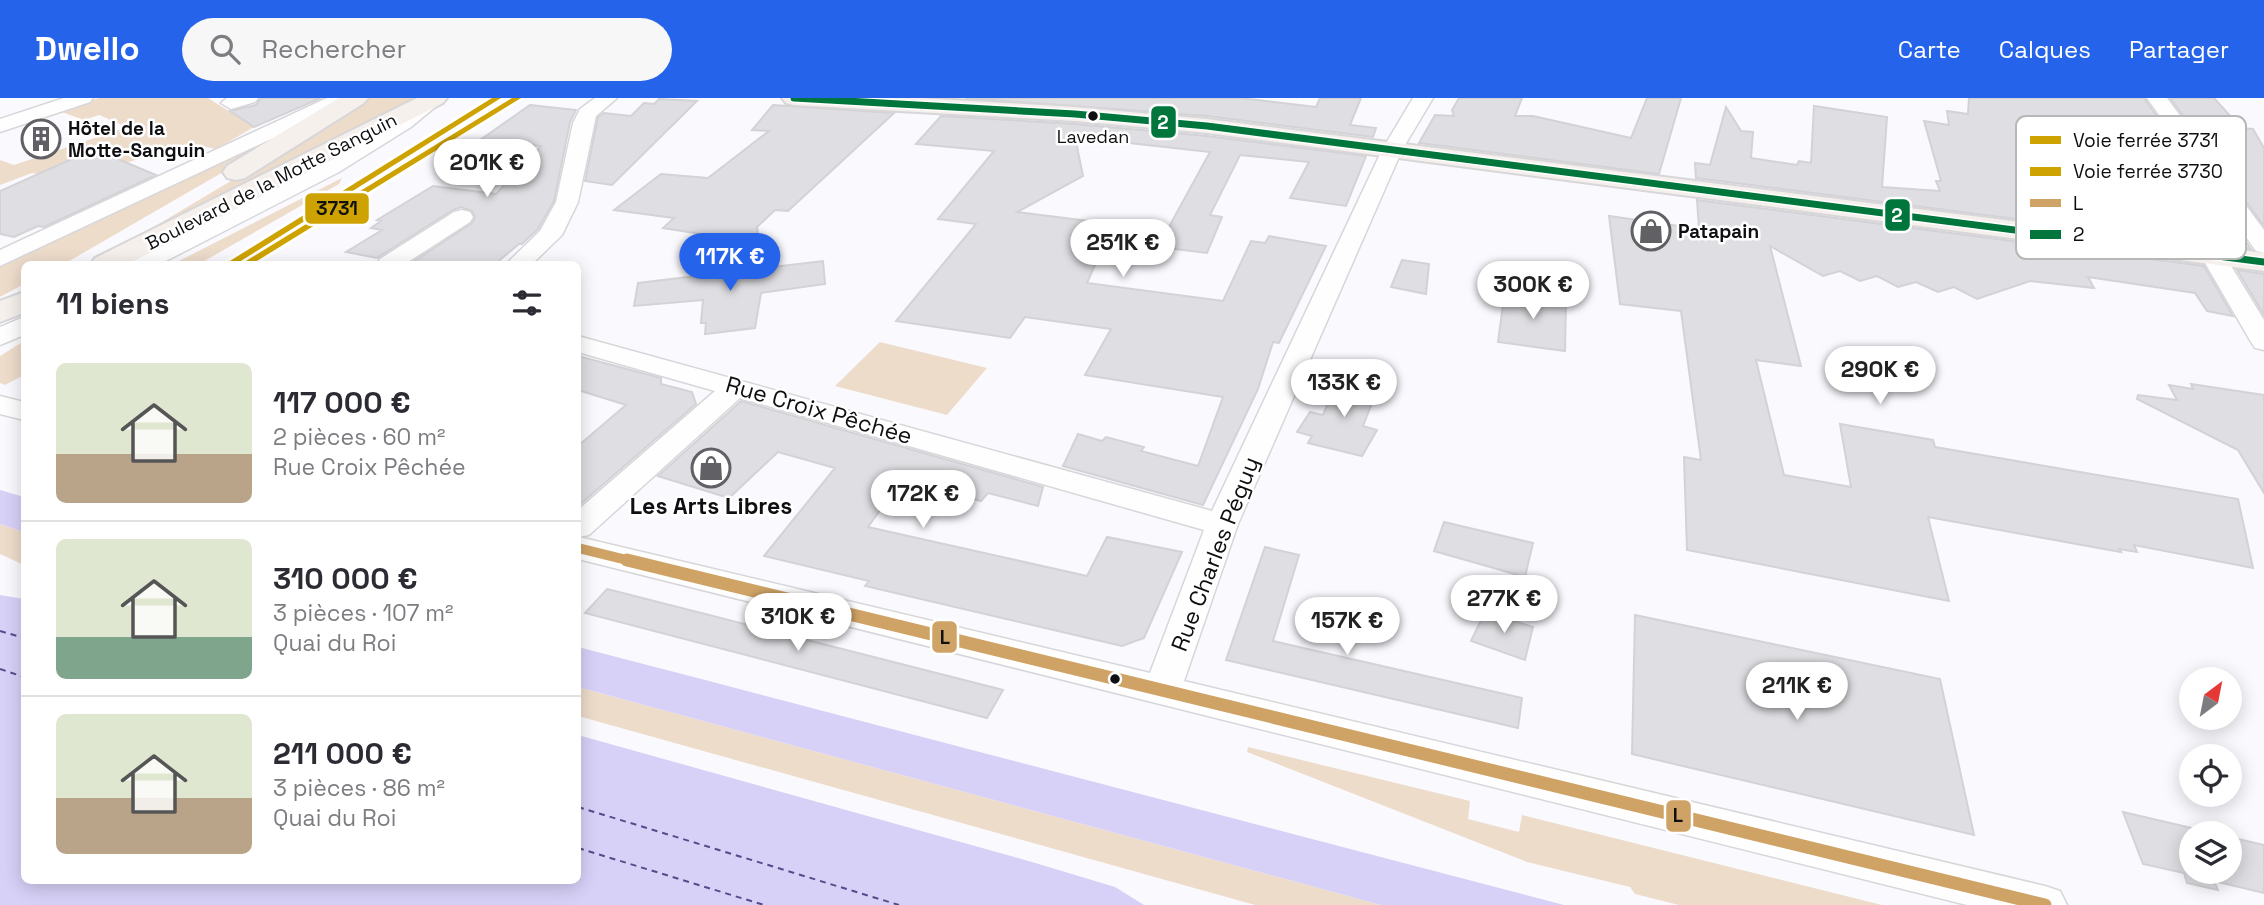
<!DOCTYPE html>
<html lang="fr">
<head>
<meta charset="utf-8">
<style>
	:root { --surface:#fff; --page:#f7f7f7; --text:#2b2b33; --muted:#7c7c81; --line:#e1e1e2; --accent:#2563eb }
	body { margin:0; font-family:"Space Grotesk",sans-serif; background:var(--page); color:var(--text); height:100vh; display:flex; flex-direction:column; font-size:26px; white-space:nowrap }
	* { box-sizing:border-box; margin:0 }
	p { font-size:23px; color:var(--muted) }
	.icon { flex:none; width:38px; height:38px; fill:none; stroke:currentColor; stroke-width:2; stroke-linecap:round; stroke-linejoin:round }
	.map { position:relative; flex:1; overflow:hidden }
	.side { position:absolute; left:21px; top:163px; width:560px; height:623px; display:flex; flex-direction:column; background:var(--surface); border-radius:10px; box-shadow:0 4px 18px #0003 }
	.side>* { flex:none }
	.needle { width:46px; rotate:32deg }
	.buttons { position:absolute; left:2179px; top:569px; display:grid; gap:14px }
	.buttons a { display:grid; place-items:center; width:63px; height:63px; border-radius:50%; background:var(--surface); box-shadow:0 4px 18px #0003; font-size:35px }
	.price { position:absolute; translate:-50% -60px; padding:0 16px; border-radius:24px; background:#fff; color:#222; font-size:23px; line-height:46px; filter:drop-shadow(0 2px 4px #0008) }
	.price::after { content:''; position:absolute; left:50%; top:42px; width:21px; height:16px; margin-left:-10px; background:inherit; clip-path:polygon(0 0,100% 0,50% 100%) }
	.price.on { background:var(--accent); color:#fff }
	ul { padding:0; list-style:none }
	li { display:flex; align-items:center; gap:21px; height:175px; padding:0 35px }
	li+li { border-top:2px solid var(--line) }
	li span { display:grid; place-items:center; flex:none; width:196px; height:140px; border-radius:10px; color:#555 }
	li>.icon { margin-inline-start:auto }
	span .icon { width:84px; height:84px; fill:#fffc; stroke-width:1 }
	li b { font-size:30px }
	h2 { display:flex; justify-content:space-between; align-items:center; height:84px; padding:0 35px; font-size:30px }
	header { display:flex; align-items:center; gap:42px; box-sizing:border-box; height:98px; padding:0 35px; background:var(--accent); color:#fff }
	header strong { font-size:33px }
	nav { display:flex; gap:38px; margin-inline-start:auto; font-size:24px }
	.search { width:490px; height:63px; background:var(--page); display:flex; align-items:center; gap:18px; box-sizing:border-box; padding:0 24px; border-radius:38px; color:var(--muted); font-size:26px }
	.map>svg:first-child { display:block }
</style>
</head>
<body>
<header>
<strong>Dwello</strong>
<div class="search"><svg class="icon" aria-label="search" viewBox="0 0 24 24"><circle cx="10" cy="10" r="6"/><path d="M15 15l6 6"/></svg>Rechercher</div>
<nav><a>Carte</a><a>Calques</a><a>Partager</a></nav>
</header>
<div class="map">
<svg width="2264" height="807" viewBox="0 0 2264 807">
	<rect width="100%" height="100%" fill="#faf9fe"/>
	<path fill="#eedccb" d="M99 0H208L254 29 216 51 189 46 69 82 32 75 0 87V62L14 67 127 29 99 17 84 22 59 13Z
		M370 0H425L110 155Z
		M325 15 64 166H24V186L0 199V167Z
		M342 80 339 86 199 166H173Z
		M24 243V277L5 287 0 285V258Z
		M880 244 987 270 947 317 835 288Z
		M0 426 24 434V467L0 456Z
		M578 589 1381 807H1255L578 618Z
		M1248 649 1470 703 1468 721 1519 734 1522 717 1882 807H1679L1635 796 1630 789 1527 764 1247 654Z"/>
	<path fill="#d7d1f8" d="M0 392 24 399V434L0 426Z
		M0 497 24 501V782H578V637L1032 764 1115 789 1144 807H0Z
		M578 549 709 583 1564 807H1381L578 589Z"/>
	<g fill="none" stroke-linecap="round" stroke-linejoin="round">
		<path stroke="#58498c" stroke-width="2" stroke-dasharray="6 5" stroke-linecap="butt" d="M0 533 24 540
			M0 571 24 579
			M578 709 899 807
			M578 750 764 807"/>
	</g>
	<path fill="#dfdfe3" stroke="#d3d2d6" stroke-width="2" fill-rule="evenodd" d="M261 0H321L254 29 230 13 256 7Z
		M965 0H1240L1316 9 1320 0H1361L1350 27 1376 30 1373 39 1207 18Z
		M1459 0H1522L1515 18H1533L1631 40 1647 0H1681L1659 76 1419 45 1435 17 1454 18 1452 12Z
		M1969 0H2144L2251 151 1696 80 1695 65 1710 67 1726 9 1741 33 1753 34 1751 60 1797 67 1799 63 1811 65 1814 8 1887 19 1882 89 1940 93 1936 83H1941L1924 23 1949 27 1947 13 1968 16ZM2032 30 2094 38 2133 105 2096 117 2079 115Z
		M2170 0H2214L2241 30 2253 31 2264 50V128Z
		M659 1 697 3 612 87 585 83 598 19 604 15 631 18 644 5 654 6Z
		M530 7 576 12 570 24 554 103 538 131 522 146H519L495 166H410L472 125 475 120 472 113 461 109 453 112 377 160 346 154 382 132 371 130 381 123 377 122 433 88 496 96 541 48 480 42Z
		M773 7 894 15 788 113 775 112 757 129 759 145 663 130 674 120 614 112 661 76 708 80 769 33 752 32Z
		M941 18 1075 26 1207 38 1366 58 1346 108 1290 100 1309 64 1240 57 1210 117 1222 119 1207 155 1158 149 1210 54 1075 39 1083 78 1017 114 1113 126 1087 185 1223 203 1251 143 1265 145 1269 138 1326 148 1279 245 1273 244 1258 291 1203 407 1063 368 1078 336 1102 343 1106 339 1144 349 1141 353 1198 368 1223 299 1085 277 1111 231 1025 219 1010 240 896 223 976 126 938 121 994 53 916 46Z
		M94 51 156 77 44 129 38 128 14 139 0 136V93Z
		M1697 102 2204 168 2233 218 2207 213 2195 195 2088 179 2094 190 2030 183 1977 201 1954 189 1938 194 1916 184 1898 189 1877 178 1860 183 1840 173 1823 178 1770 148 1801 268 1756 262 1784 377 1851 389 1840 326 1933 342 1935 349 2238 401 2253 470 2134 447 2137 454 2119 451 2121 454 1928 419 1949 503 1687 452 1684 359 1701 362 1681 213 1620 206 1609 118 1699 131Z
		M1402 162 1429 166 1426 196 1391 189Z
		M823 163 825 186 761 195 755 230 705 236 706 225H701L703 202 634 208 638 185Z
		M2237 172 2264 176V217Z
		M1505 192 1566 200 1565 253 1498 244Z
		M578 258 661 280V286L692 294 696 306 578 408V348L626 307 578 292Z
		M1339 279 1379 287 1363 328 1377 332 1362 358 1308 345 1312 338 1297 334 1310 314 1323 317Z
		M2191 286 2264 297V395L2238 352 2137 301 2138 297 2177 302 2169 287 2193 291Z
		M741 303 1043 389 1038 408 988 395 981 403 903 380 868 429 1087 478 1107 439 1182 454 1144 540 1122 548 865 488 869 483 764 458 835 370 778 354 729 400 658 378Z
		M1444 424 1533 445 1525 479 1434 453Z
		M1265 449 1299 457 1273 543 1522 600 1518 630 1226 562Z
		M607 491 1003 592 987 620 585 515Z
		M1485 514 1533 529 1525 562 1471 543Z
		M1635 517 1940 581 1974 737 1632 656Z
		M2123 714 2213 735H2191V774H2230V739L2264 747V795L2214 783 2218 792 2187 785 2184 775 2143 766Z"/>
	<g fill="none" stroke-linecap="round" stroke-linejoin="round">
		<defs>
			<path id="minor" d="M64 0H93L90 4 0 34V21Z
				M227 0H258L255 4 231 11 221 5Z
				M327 0H353L350 4 0 168V152Z
				M424 0H446L411 29 339 74 160 166H130L133 161C233 112 334 67 424 0Z
				M595 0H617L596 18 578 104 562 137 532 166H506L540 133 556 104 573 25 580 11Z
				M1413 0H1433L1402 52 1238 426 1184 583 2045 788 2060 793 2067 807H1967L578 461V412L715 293 578 254V238L1212 413 1382 52ZM740 300 1204 432 1150 575 579 439 589 437Z
				M2147 0H2167L2264 132V155L2256 153Z
				M462 112 470 114 473 119 470 124 405 166H377L380 161 454 114Z
				M2213 151 2222 153 2264 222V252L2255 250 2251 244 2201 158 2204 153Z
				M24 219V237L0 247V229Z
				M0 298 24 304V322L0 316Z"/>
			<path id="major" d="M339 0H368L364 5 245 80 236 82 227 80 223 74 227 68Z
				M417 0H447L443 5 128 166H91L95 160Z
				M782 0H920L1075 9 1207 21 2264 155V173L1207 35 1075 23 794 7 786 5Z
				M24 194V215L0 224V203Z"/>
		</defs>
		<use href="#minor" stroke="#d7d7da" stroke-width="3"/>
		<use href="#major" stroke="#d7d6d9" stroke-width="4"/>
		<use href="#minor" fill="#fefeff" fill-rule="evenodd"/>
		<use href="#major" fill="#f6f0ec" fill-rule="evenodd"/>
		<defs>
			<path id="bus-1-far1" d="M578 450 635 464"/>
			<path id="bus-1" d="M627 462 2045 807"/>
			<path id="bus-2" d="M794 0 1075 16 1207 28 2264 164"/>
		</defs>
		<use href="#bus-1-far1" stroke="#fff" stroke-width="15"/>
		<use href="#bus-1" stroke="#fff" stroke-width="18"/>
		<use href="#bus-2" stroke="#fff" stroke-width="10"/>
		<use href="#bus-1-far1" stroke="#cfa365" stroke-width="10"/>
		<use href="#bus-1" stroke="#cfa365" stroke-width="13"/>
		<use href="#bus-2" stroke="#00763c" stroke-width="7"/>
		<defs>
			<path id="rail-1" d="M512 0H521L252 166H241Z"/>
			<path id="rail-2" d="M492 0H501L236 166H225Z"/>
		</defs>
		<use href="#rail-1" stroke="#fff" stroke-width="6"/>
		<use href="#rail-2" stroke="#fff" stroke-width="6"/>
		<use href="#rail-1" fill="#cea301" fill-rule="evenodd"/>
		<use href="#rail-2" fill="#cea301" fill-rule="evenodd"/>
	</g>
	<defs>
		<symbol id="building-ring" viewBox="-11 -11 22 22"><circle r="9.5" fill="#fff" stroke="#616165" stroke-width="1.5"/><path d="M-4-6H4V6H1V3H-1V6H-4ZM-2.5-4.3h1.7v1.8h-1.7ZM.8-4.3h1.7v1.8H.8ZM-2.5-1h1.7V.8h-1.7ZM.8-1h1.7V.8H.8Z" fill="#616165"/></symbol>
		<symbol id="shop-ring" viewBox="-11 -11 22 22"><circle r="9.5" fill="#fff" stroke="#616165" stroke-width="1.5"/><path d="M-5-2.5h2.3a2.7 3.5 0 0 1 5.4 0H5L5.5 6h-11ZM-1.5-2.5h3a1.5 2.3 0 0 0-3 0Z" fill="#616165"/></symbol>
	</defs>
	<g fill-rule="evenodd">
		<use href="#building-ring" x="19" y="19" width="44" height="44"/>
		<use href="#shop-ring" x="1629" y="111" width="44" height="44"/>
		<use href="#shop-ring" x="689" y="348" width="44" height="44"/>
	</g>
	<g fill="#0f0f12" stroke="#fff" stroke-width="2.5">
		<circle cx="1093" cy="18" r="6"/>
		<circle cx="1115" cy="581" r="6"/>
	</g>
	<g text-anchor="middle" stroke-width="5" stroke-linejoin="round" paint-order="stroke">
		<g font-size="18" fill="#0f0f12" stroke="#fff">
			<text x="1093" y="45">Lavedan</text>
		</g>
		<g font-size="19" font-weight="bold" fill="#0f0f12" stroke="#fff" text-anchor="start">
			<text x="68" y="37">Hôtel de la<tspan x="68" dy="22">Motte-Sanguin</tspan></text>
			<text x="1678" y="140">Patapain</text>
		</g>
		<g font-size="19" fill="#0f0f12" stroke="#fff">
			<text transform="translate(271 83) rotate(-27)" y="7">Boulevard de la Motte Sanguin</text>
		</g>
		<g font-size="23" fill="#0f0f12" stroke="#fff">
			<text transform="translate(819 312) rotate(16)" y="8">Rue Croix Pêchée</text>
			<text transform="translate(1215 456) rotate(-69)" y="8">Rue Charles Péguy</text>
		</g>
		<g font-size="23" font-weight="bold" fill="#0f0f12" stroke="#fff">
			<text x="711" y="416">Les Arts Libres</text>
		</g>
	</g>
	<rect x="2016" y="18" width="230" height="143" rx="10" fill="#fff" stroke="#b7b7b8" stroke-width="2"/>
	<rect x="2030" y="38" width="31" height="8" fill="#cea301"/>
	<rect x="2030" y="69" width="31" height="9" fill="#cea301"/>
	<rect x="2030" y="101" width="31" height="8" fill="#cfa365"/>
	<rect x="2030" y="132" width="31" height="9" fill="#00763c"/>
	<g font-size="19" fill="#0f0f12">
		<text x="2073" y="49">Voie ferrée 3731</text>
		<text x="2073" y="80">Voie ferrée 3730</text>
		<text x="2073" y="112">L</text>
		<text x="2073" y="143">2</text>
	</g>
	<g stroke="#fff" stroke-width="2.5">
		<rect x="1150" y="7" width="27" height="34" rx="7" fill="#00763c"/>
		<rect x="304" y="94" width="66" height="33" rx="7" fill="#cea301"/>
		<rect x="1884" y="100" width="27" height="34" rx="7" fill="#00763c"/>
		<rect x="931" y="522" width="27" height="34" rx="7" fill="#cfa365"/>
		<rect x="1665" y="701" width="27" height="34" rx="7" fill="#cfa365"/>
	</g>
	<g font-size="19" text-anchor="middle" font-weight="bold" fill="#fff">
		<text x="1163" y="31">2</text>
		<text x="1897" y="124">2</text>
	</g>
	<g font-size="19" text-anchor="middle" font-weight="bold" fill="#111">
		<text x="337" y="117">3731</text>
		<text x="945" y="546">L</text>
		<text x="1678" y="724">L</text>
	</g>
</svg>
<div class="buttons">
<a><svg class="needle" viewBox="-14 -14 28 28"><path d="M0-13l5 13h-10z" fill="#e53935"/><path d="M0 13l5-13h-10z" fill="#7c7c81"/></svg></a>
<a><svg class="icon" aria-label="locate" viewBox="0 0 24 24"><circle cx="12" cy="12" r="6"/><path d="M12 2v4M12 18v4M2 12h4M18 12h4"/></svg></a>
<a><svg class="icon" aria-label="layers" viewBox="0 0 24 24"><path d="M12 4l9 5-9 5-9-5zM3 14l9 5 9-5"/></svg></a>
</div>
<b class="price" style="left:487px;top:101px">201K €</b>
<b class="price" style="left:1123px;top:181px">251K €</b>
<b class="price on" style="left:730px;top:195px">117K €</b>
<b class="price" style="left:1533px;top:223px">300K €</b>
<b class="price" style="left:1880px;top:308px">290K €</b>
<b class="price" style="left:1344px;top:321px">133K €</b>
<b class="price" style="left:923px;top:432px">172K €</b>
<b class="price" style="left:1504px;top:537px">277K €</b>
<b class="price" style="left:798px;top:555px">310K €</b>
<b class="price" style="left:1347px;top:559px">157K €</b>
<b class="price" style="left:1797px;top:624px">211K €</b>
<section class="side">
<h2>11 biens<svg class="icon" aria-label="filters" viewBox="0 0 24 24"><path d="M4 7h16M4 17h16"/><circle cx="9" cy="7" r="2"/><circle cx="15" cy="17" r="2"/></svg></h2>
<ul>
<li><span style="background:linear-gradient(#dfe7d0 65%,#b9a48a 0)"><svg class="icon" aria-label="home" viewBox="0 0 24 24"><path d="M3 11l9-7 9 7M6 9v11h12V9"/></svg></span><div><b>117 000 €</b><p>2 pièces · 60 m²</p><p>Rue Croix Pêchée</p></div></li>
<li><span style="background:linear-gradient(#dfe7d0 70%,#7fa58c 0)"><svg class="icon" aria-label="home" viewBox="0 0 24 24"><path d="M3 11l9-7 9 7M6 9v11h12V9"/></svg></span><div><b>310 000 €</b><p>3 pièces · 107 m²</p><p>Quai du Roi</p></div></li>
<li><span style="background:linear-gradient(#dfe7d0 60%,#b9a48a 0)"><svg class="icon" aria-label="home" viewBox="0 0 24 24"><path d="M3 11l9-7 9 7M6 9v11h12V9"/></svg></span><div><b>211 000 €</b><p>3 pièces · 86 m²</p><p>Quai du Roi</p></div></li>
</ul>
</section>
</div>
</body>
</html>
